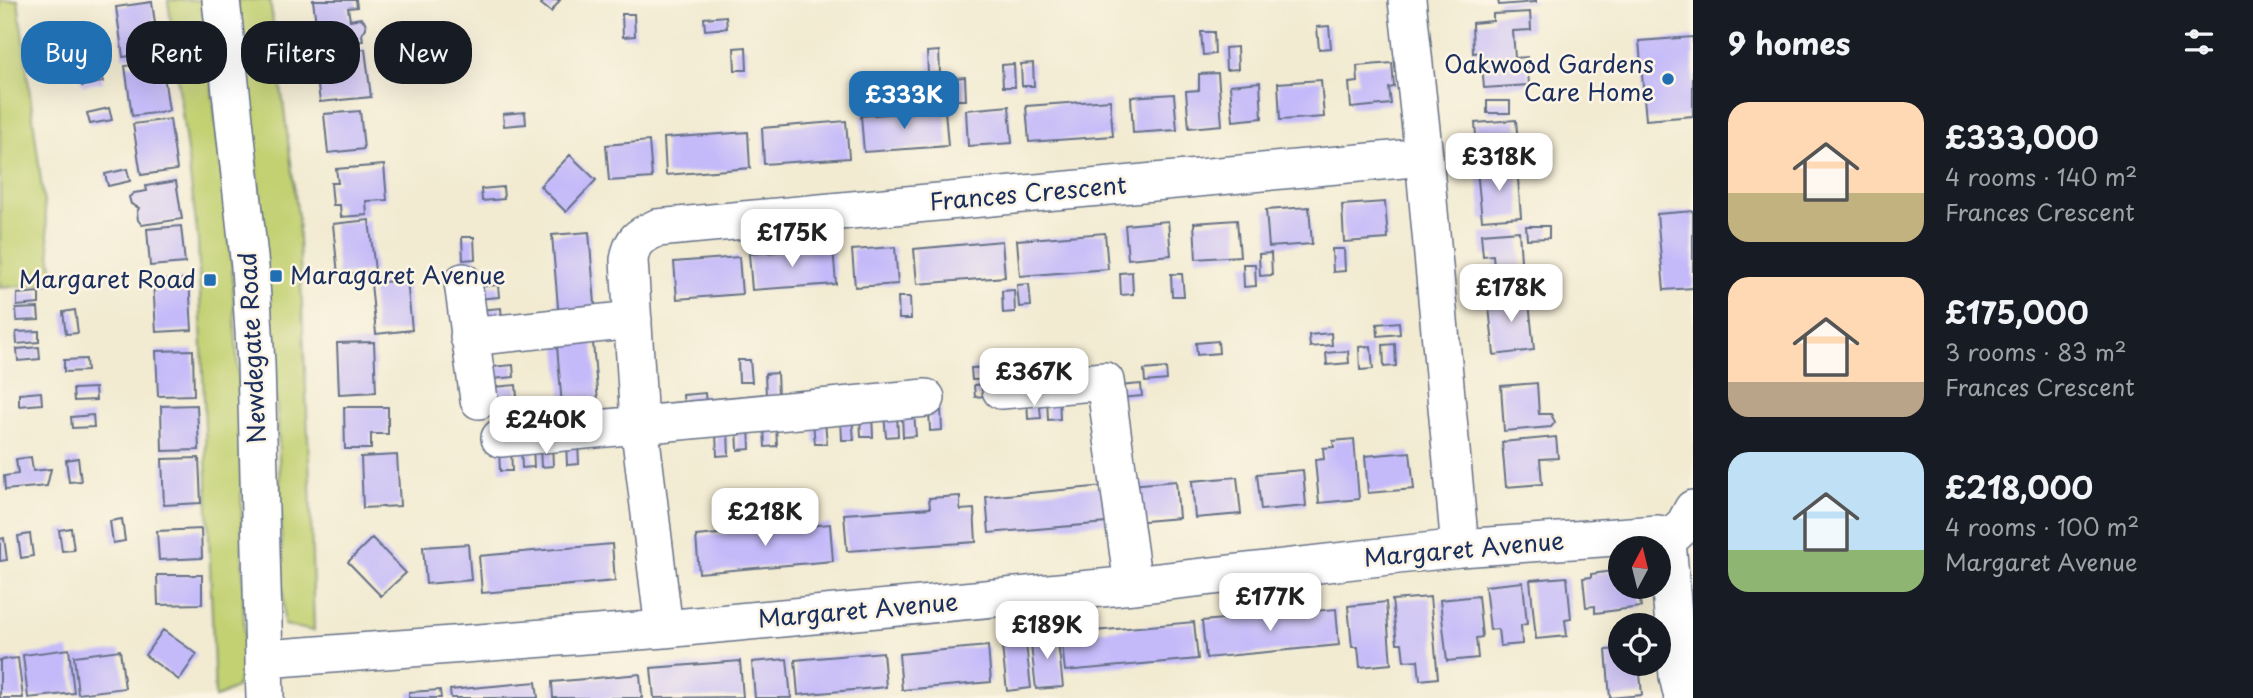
<!DOCTYPE html>
<html lang="en">
<head>
<meta charset="utf-8">
<style>
	:root { --surface:#171b24; --page:#20242c; --text:#f1f3f6; --muted:#9ea1a6; --accent:#1f6fb2 }
	body { margin:0; font-family:"Playpen Sans",sans-serif; background:var(--page); color:var(--text); height:100vh; display:flex; flex-direction:column; font-size:26px; white-space:nowrap }
	* { box-sizing:border-box; margin:0 }
	p { font-size:23px; color:var(--muted) }
	.icon { flex:none; width:38px; height:38px; fill:none; stroke:currentColor; stroke-width:2; stroke-linecap:round; stroke-linejoin:round }
	.map { position:relative; flex:1; overflow:hidden }
	.drawer { display:flex; flex-direction:column; background:var(--surface); width:560px }
	.drawer>* { flex:none }
	.hud { position:absolute; left:21px; top:21px; width:665px; height:63px; display:flex; gap:14px }
	.needle { width:46px; rotate:7deg }
	.buttons { position:absolute; left:1608px; top:536px; display:grid; gap:14px }
	.buttons a { display:grid; place-items:center; width:63px; height:63px; border-radius:50%; background:var(--surface); box-shadow:0 7px 28px #0002; font-size:35px }
	.price { position:absolute; translate:-50% -60px; padding:0 16px; border-radius:14px; background:#fff; color:#222; font-size:23px; line-height:46px; filter:drop-shadow(0 2px 4px #0008) }
	.price::after { content:''; position:absolute; left:50%; top:42px; width:21px; height:16px; margin-left:-10px; background:inherit; clip-path:polygon(0 0,100% 0,50% 100%) }
	.price.on { background:var(--accent); color:#fff }
	ul { padding:0; list-style:none }
	li { display:flex; align-items:center; gap:21px; height:175px; padding:0 35px }
	li span { display:grid; place-items:center; flex:none; width:196px; height:140px; border-radius:21px; color:#555 }
	li>.icon { margin-inline-start:auto }
	span .icon { width:84px; height:84px; fill:#fffc; stroke-width:1 }
	li b { font-size:30px }
	h2 { display:flex; justify-content:space-between; align-items:center; height:84px; padding:0 35px; font-size:30px }
	.tag { padding:0 24px; border-radius:28px; background:var(--surface); box-shadow:0 7px 28px #0002; font-size:24px; line-height:63px }
	.tag.on { background:var(--accent); color:#fff }
	main { display:flex; flex:1; min-height:0 }
	.map>svg:first-child { display:block }
</style>
</head>
<body>
<main>
<div class="map">
<svg width="1693" height="698" viewBox="0 0 1693 698">
	<rect width="100%" height="100%" fill="#fcf5e5"/>
	<filter id="ink" filterUnits="userSpaceOnUse"><feTurbulence type="fractalNoise" baseFrequency=".0143" numOctaves="2"/><feDisplacementMap in="SourceGraphic" scale="14" xChannelSelector="R" yChannelSelector="G"/><feConvolveMatrix kernelMatrix="1 2 1 2 8 2 1 2 1" color-interpolation-filters="sRGB"/></filter>
	<filter id="wash" filterUnits="userSpaceOnUse"><feTurbulence type="fractalNoise" baseFrequency=".00686" numOctaves="4" result="noise"/><feDisplacementMap in="SourceGraphic" scale="28" xChannelSelector="R" yChannelSelector="G"/><feGaussianBlur stdDeviation="1.57" result="paint"/><feColorMatrix in="noise" values="0 0 0 0 0 0 0 0 0 0 0 0 0 0 0 0 0 1.4 0 .05"/><feComposite in="paint" operator="in"/></filter>
	<g filter="url(#wash)">
		<rect width="100%" height="100%" fill="#f2ebd2"/>
		<path fill="#c3d173" stroke="#6f8068" stroke-width="2" d="M0 0H18L54 283 0 288Z
			M168 0H202L232 266 239 393 245 667 236 688 215 698 198 240Z
			M237 0H270L298 217 310 480 314 631 284 625 278 424 262 215Z"/>
		<g id="blocks">
			<path fill="#c4baf9" d="M313 0H356L357 7 348 8 350 20 361 18 365 22 366 28 362 34 363 41 319 47Z
				M545 0H560L551 12 541 4Z
				M1498 0H1536V2L1499 5Z
				M152 2 159 52 123 57 116 7Z
				M1530 12 1531 30 1513 31 1515 58 1527 57 1529 85 1484 88 1481 52 1473 53 1472 23 1493 21V14Z
				M622 14H634L635 36 623 37Z
				M726 16 727 28 705 30 704 18Z
				M1329 26 1331 48 1319 49 1317 27Z
				M1201 32H1214L1215 54 1203 55Z
				M1693 37V116L1646 120 1639 41Z
				M746 47 747 70H735L734 48Z
				M1237 47 1238 69 1226 70 1225 48Z
				M365 49 371 97 320 102 314 56Z
				M939 51 940 73 928 74 927 52Z
				M162 61 169 111 132 116 125 66Z
				M1033 63 1034 86H1022L1021 64Z
				M1392 63 1394 87 1389 88 1391 104 1351 108 1349 83 1358 82 1357 66Z
				M1014 64 1015 87H1003L1002 65Z
				M101 70 103 82 82 86 79 75Z
				M1218 73 1222 125 1189 128 1186 91 1199 90V74Z
				M965 77 966 100H954L953 78Z
				M1321 80 1324 117 1280 120 1278 83Z
				M1260 82 1262 118 1233 121 1230 85Z
				M1174 94 1177 130 1133 133 1131 97Z
				M1110 100 1113 136 1029 142 1026 106Z
				M1487 101H1510V113H1487Z
				M1009 106 1012 143 968 146 966 110Z
				M109 108 112 120 90 124 87 113Z
				M945 110 948 146 864 152 861 116Z
				M360 111 364 149 328 153 324 114Z
				M525 112 526 124 504 126 503 114Z
				M170 119 177 170 141 175 133 124Z
				M1516 120 1519 156 1478 160 1475 123Z
				M846 121 849 158 764 164 762 128Z
				M748 132 750 168 666 175 664 138Z
				M649 141 652 178 609 181 606 145Z
				M570 155 596 180 566 212 540 186Z
				M384 165 387 200 366 201 367 215 341 217 340 205H333L331 183H338L336 169Z
				M1517 166 1521 217 1482 220 1477 170Z
				M127 169 130 181 108 186 105 174Z
				M176 181 182 219 142 225 138 220 137 212 139 208 131 204 129 197 134 193 147 191 146 186Z
				M503 187 504 199 482 201 481 189Z
				M1385 202 1388 239 1344 242 1342 205Z
				M1309 207 1312 244 1269 247 1266 210Z
				M1693 211V288L1664 290 1657 214Z
				M369 220 375 271 338 275 333 224Z
				M1237 220 1240 256 1196 259 1194 223Z
				M1168 221 1171 255 1128 259 1125 225Z
				M181 226 185 263 150 266 147 229Z
				M1526 226H1549V238L1527 239Z
				M1519 231 1522 276 1495 278 1493 255 1483 256 1481 234Z
				M589 232 596 316 559 319 552 235Z
				M1105 233 1108 269 1020 276 1017 240Z
				M462 237H474L475 259 463 260Z
				M1002 241 1005 277 917 284 914 249Z
				M895 247 898 284 855 287 852 250Z
				M833 248 836 284 752 290 749 254Z
				M1332 249H1344L1345 271 1333 272Z
				M1271 253 1272 275 1260 276 1259 254Z
				M739 257 742 294 677 299 674 262Z
				M1243 264H1255L1256 286 1244 287Z
				M1132 272 1133 294 1121 295 1120 273Z
				M1171 274H1182L1184 296H1172Z
				M189 279 192 330 156 332 153 281Z
				M407 280 412 330 376 334 371 283Z
				M1029 284 1031 306 1019 307 1017 285Z
				M498 285 499 297 477 299 476 287Z
				M1014 290 1015 312 1003 313 1002 291Z
				M39 292V304L17 306V294Z
				M1528 293 1534 350 1494 355 1488 297Z
				M898 297H910L911 319H899Z
				M38 308 39 320 17 321 16 309Z
				M501 308 502 320 480 322 479 310Z
				M75 310 78 333 66 334 63 312Z
				M1399 322 1400 334 1378 336 1377 324Z
				M39 331V342L17 344 16 332Z
				M592 331 599 414 563 418 556 334Z
				M1331 333 1332 345 1310 347 1309 335Z
				M1218 341 1219 353 1197 355 1196 343Z
				M374 342 376 392 339 394 337 343Z
				M1395 344 1396 366 1384 367 1383 345Z
				M1371 346 1373 369 1360 370 1359 347Z
				M39 347 40 359 18 361 17 349Z
				M193 350 194 395 158 396 156 351Z
				M1348 351 1349 363 1327 365 1326 353Z
				M86 359 87 371 64 372V360Z
				M738 360H750L752 382H739Z
				M513 365 514 377 492 379 491 367Z
				M993 367 994 379 972 380 971 368Z
				M1166 368 1167 380 1145 382 1144 370Z
				M777 373 778 395 766 396 765 374Z
				M996 383 997 395 975 397 974 385Z
				M1537 383 1539 414H1551L1555 422 1551 427 1504 431 1501 386Z
				M1141 384 1142 396 1120 398 1119 386Z
				M516 385 517 397 495 399 494 387Z
				M95 388 96 400 74 401 73 389Z
				M41 392 42 404 19 406V394Z
				M705 393 706 405 684 407 683 395Z
				M1039 396 1041 418 1028 419 1027 397Z
				M1059 397 1060 419 1048 420 1047 398Z
				M197 405 199 450 162 451 161 406Z
				M344 407H388V434H371V449H345Z
				M941 408 942 430 930 431 929 409Z
				M872 414 873 437H861L860 415Z
				M884 414H897L898 436 886 437Z
				M902 414H914L916 436 903 437Z
				M93 415 94 427 72 428 71 417Z
				M852 417 854 440H842L841 418Z
				M813 422H825L827 444H815Z
				M776 424 777 446 765 447 764 425Z
				M749 426 750 449 738 450 737 427Z
				M728 433 729 455 717 456 716 434Z
				M1556 437 1558 458 1540 459 1542 484 1506 487 1502 442Z
				M1354 439 1359 499 1319 503 1315 460 1324 459 1323 448 1334 447 1333 441Z
				M566 442H578L579 464 567 465Z
				M552 444 553 466 541 467 540 445Z
				M521 445H533L534 467 522 468Z
				M511 448 512 471H500L499 449Z
				M1410 452 1414 489 1368 493 1365 456Z
				M397 455 400 506 363 508 361 457Z
				M31 457 33 471 51 469 47 486 5 490 4 476 18 474 16 459Z
				M78 458 81 481 69 482 66 460Z
				M199 458 201 503 164 505 162 459Z
				M1303 470 1306 506 1261 510 1257 474Z
				M1237 477 1241 514 1195 518 1192 481Z
				M1176 481 1179 518 1133 522 1130 485Z
				M1115 485 1118 522 989 533 986 497Z
				M960 496V510L974 509 976 542 847 551 844 514 930 508 929 498Z
				M122 519 125 541 113 543 110 521Z
				M830 524 833 561 699 573 696 536Z
				M71 528 74 550 62 551 59 530Z
				M201 529 202 558 159 560 157 531Z
				M30 534 33 556 21 558 18 536Z
				M4 538 7 560 0 561V539Z
				M372 538 406 573 381 596 348 562Z
				M468 544 471 580 426 584 423 547Z
				M612 544 615 581 482 593 479 556Z
				M1620 570V586H1638L1641 607 1595 613V606L1586 607 1583 578 1591 577V574Z
				M157 575H202V604L158 605Z
				M1567 577 1571 619 1565 620 1567 636 1536 639 1530 580Z
				M1523 582 1527 624 1521 625 1522 644 1500 646 1498 629 1490 630 1485 586Z
				M1478 596 1482 637 1476 638 1478 658 1447 661 1440 600Z
				M1430 597 1438 678 1420 680 1418 660 1404 661 1402 643H1397L1392 600Z
				M1386 602 1391 664 1360 667 1358 647H1352L1348 606Z
				M1336 609 1339 645 1206 658 1202 621Z
				M1194 622 1198 659 1065 671 1061 634Z
				M163 630 197 654 179 680 145 655Z
				M1057 633 1063 687 1036 689 1030 636Z
				M1025 635 1031 688 1007 691 1001 638Z
				M988 646 991 682 902 690 899 654Z
				M69 649 74 693 28 698 23 655Z
				M1620 649V663H1639L1642 695 1610 698 1606 650Z
				M120 650 125 688 78 694 74 656Z
				M883 652 886 687 798 695 795 660Z
				M18 658 23 698H0V660Z
				M787 659 791 698H755L752 662Z
				M740 661 743 697 654 698 651 668Z
				M640 674 642 698H553L552 682Z
				M536 682 538 698H451L450 690Z
				M440 690 441 698H409V692Z"/>
		</g>
	</g>
	<g filter="url(#ink)">
		<use href="#blocks" fill-opacity="0" stroke="#667187" stroke-width="2"/>
		<g fill="none" stroke-linecap="round" stroke-linejoin="round">
			<defs>
				<path id="minor" d="M221 0 250 267 256 364 265 698
					M1407 0 1424 157
					M463 282 479 400
					M469 337 633 320
					M1001 390 1105 381 1133 585
					M500 438 926 398
					M1667 541 1685 524 1693 509
					M664 629 639 423 629 260C632 240 639 236 657 228L1424 157 1460 548
					M265 659 664 629 1133 585 1460 548 1658 534 1666 538 1667 541 1678 676 1683 698"/>
			</defs>
			<use href="#minor" stroke="#667187" stroke-width="40"/>
			<use href="#minor" stroke="#fff" stroke-width="37"/>
		</g>
	</g>
	<g fill="#1f6fb2" stroke="#fcf5e5" stroke-width="2.5">
		<circle cx="1668" cy="79" r="7"/>
		<rect x="269" y="269" width="14" height="14" rx="3.5"/>
		<rect x="203" y="273" width="14" height="14" rx="3.5"/>
	</g>
	<g text-anchor="middle" stroke-width="5" stroke-linejoin="round" paint-order="stroke">
		<g font-size="24" fill="#1b2f5e" stroke="#fcf5e5" text-anchor="end">
			<text x="1654" y="73">Oakwood Gardens<tspan x="1654" dy="28">Care Home</tspan></text>
			<text x="290" y="284" text-anchor="start">Maragaret Avenue</text>
			<text x="196" y="288">Margaret Road</text>
		</g>
		<g font-size="24" fill="#1b2f5e" stroke="#fcf5e5">
			<text transform="translate(1028 194) rotate(-5)" y="8">Frances Crescent</text>
			<text transform="translate(253 348) rotate(-93)" y="8">Newdegate Road</text>
			<text transform="translate(1464 550) rotate(-5)" y="8">Margaret Avenue</text>
			<text transform="translate(858 611) rotate(-5)" y="8">Margaret Avenue</text>
		</g>
	</g>
</svg>
<div class="buttons">
<a><svg class="needle" viewBox="-14 -14 28 28"><path d="M0-13l5 13h-10z" fill="#e53935"/><path d="M0 13l5-13h-10z" fill="#9ea1a6"/></svg></a>
<a><svg class="icon" aria-label="locate" viewBox="0 0 24 24"><circle cx="12" cy="12" r="6"/><path d="M12 2v4M12 18v4M2 12h4M18 12h4"/></svg></a>
</div>
<b class="price on" style="left:904px;top:131px">£333K</b>
<b class="price" style="left:1499px;top:193px">£318K</b>
<b class="price" style="left:792px;top:269px">£175K</b>
<b class="price" style="left:1511px;top:324px">£178K</b>
<b class="price" style="left:1034px;top:408px">£367K</b>
<b class="price" style="left:546px;top:456px">£240K</b>
<b class="price" style="left:765px;top:548px">£218K</b>
<b class="price" style="left:1270px;top:633px">£177K</b>
<b class="price" style="left:1047px;top:661px">£189K</b>
<div class="hud">
<a class="tag on">Buy</a>
<a class="tag">Rent</a>
<a class="tag">Filters</a>
<a class="tag">New</a>
</div>
</div>
<section class="drawer">
<h2>9 homes<svg class="icon" aria-label="filters" viewBox="0 0 24 24"><path d="M4 7h16M4 17h16"/><circle cx="9" cy="7" r="2"/><circle cx="15" cy="17" r="2"/></svg></h2>
<ul>
<li><span style="background:linear-gradient(#ffd9b3 65%,#c2b280 0)"><svg class="icon" aria-label="home" viewBox="0 0 24 24"><path d="M3 11l9-7 9 7M6 9v11h12V9"/></svg></span><div><b>£333,000</b><p>4 rooms · 140 m²</p><p>Frances Crescent</p></div></li>
<li><span style="background:linear-gradient(#ffd9b3 75%,#b9a48a 0)"><svg class="icon" aria-label="home" viewBox="0 0 24 24"><path d="M3 11l9-7 9 7M6 9v11h12V9"/></svg></span><div><b>£175,000</b><p>3 rooms · 83 m²</p><p>Frances Crescent</p></div></li>
<li><span style="background:linear-gradient(#bfe0f5 70%,#8fb573 0)"><svg class="icon" aria-label="home" viewBox="0 0 24 24"><path d="M3 11l9-7 9 7M6 9v11h12V9"/></svg></span><div><b>£218,000</b><p>4 rooms · 100 m²</p><p>Margaret Avenue</p></div></li>
</ul>
</section>
</main>
</body>
</html>
